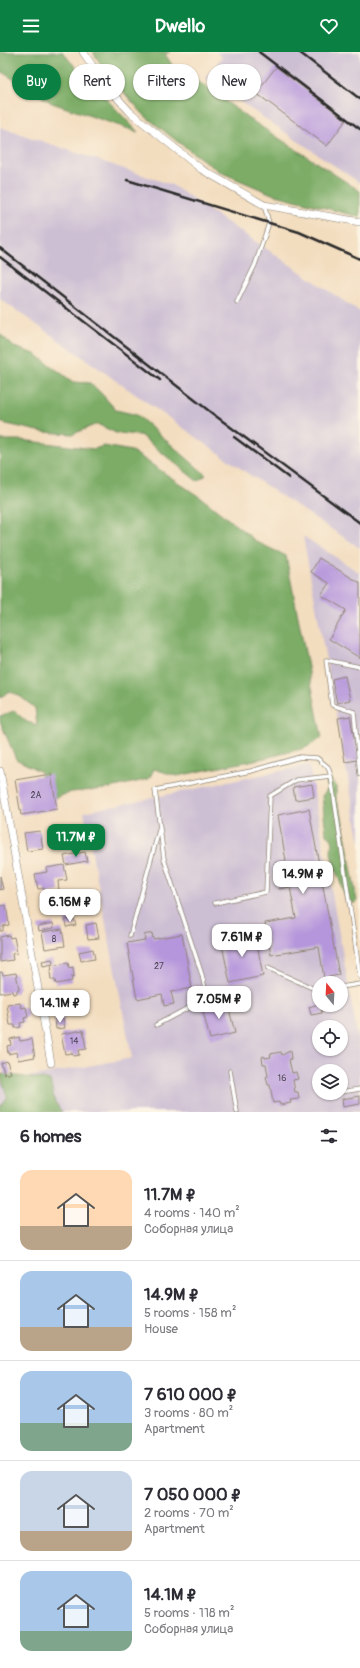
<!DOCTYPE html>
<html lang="en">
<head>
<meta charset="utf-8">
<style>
	:root { --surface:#fff; --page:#f7f7f7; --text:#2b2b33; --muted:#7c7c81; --line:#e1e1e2; --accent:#0b8043 }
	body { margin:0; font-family:Pangolin,sans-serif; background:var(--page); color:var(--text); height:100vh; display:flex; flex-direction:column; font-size:15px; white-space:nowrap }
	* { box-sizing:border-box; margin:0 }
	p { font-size:13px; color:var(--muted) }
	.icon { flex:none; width:22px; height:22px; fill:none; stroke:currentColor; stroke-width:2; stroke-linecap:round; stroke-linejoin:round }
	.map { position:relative; height:1060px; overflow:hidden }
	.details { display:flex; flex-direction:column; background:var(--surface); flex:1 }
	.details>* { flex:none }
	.hud { position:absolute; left:12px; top:12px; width:336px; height:36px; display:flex; gap:8px }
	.needle { width:26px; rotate:342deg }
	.fabs { position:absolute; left:312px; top:924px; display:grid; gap:8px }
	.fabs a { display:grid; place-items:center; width:36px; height:36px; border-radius:50%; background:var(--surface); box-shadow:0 1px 3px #0004; font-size:20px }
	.price { position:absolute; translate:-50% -34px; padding:0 9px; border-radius:8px; background:#fff; color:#222; font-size:13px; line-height:26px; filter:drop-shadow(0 1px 2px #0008) }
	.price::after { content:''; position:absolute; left:50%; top:24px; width:12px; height:9px; margin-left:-6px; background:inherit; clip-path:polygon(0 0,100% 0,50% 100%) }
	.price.selected { background:var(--accent); color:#fff }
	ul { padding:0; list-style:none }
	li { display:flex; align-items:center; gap:12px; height:100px; padding:0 20px }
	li+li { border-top:1px solid var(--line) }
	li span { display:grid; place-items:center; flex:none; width:112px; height:80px; border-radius:12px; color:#555 }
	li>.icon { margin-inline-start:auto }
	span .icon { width:48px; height:48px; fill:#fffc; stroke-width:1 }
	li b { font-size:17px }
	h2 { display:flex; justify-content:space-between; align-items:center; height:48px; padding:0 20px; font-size:17px }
	.pill { padding:0 14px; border-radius:18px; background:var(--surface); box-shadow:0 1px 3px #0004; font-size:14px; line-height:36px }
	.pill.selected { background:var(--accent); color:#fff }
	header { display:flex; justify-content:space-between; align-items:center; height:52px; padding:0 20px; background:var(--accent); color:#fff; font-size:18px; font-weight:700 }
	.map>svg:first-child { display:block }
</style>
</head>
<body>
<header><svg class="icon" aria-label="menu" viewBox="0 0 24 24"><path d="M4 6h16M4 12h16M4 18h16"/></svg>Dwello<svg class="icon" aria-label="heart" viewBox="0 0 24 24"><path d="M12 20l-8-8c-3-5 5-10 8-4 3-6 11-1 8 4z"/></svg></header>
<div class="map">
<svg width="360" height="1060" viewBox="0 0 360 1060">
	<rect width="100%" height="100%" fill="#fcf5e5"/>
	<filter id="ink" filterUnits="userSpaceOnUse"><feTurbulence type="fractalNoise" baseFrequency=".025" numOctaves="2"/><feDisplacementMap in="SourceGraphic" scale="8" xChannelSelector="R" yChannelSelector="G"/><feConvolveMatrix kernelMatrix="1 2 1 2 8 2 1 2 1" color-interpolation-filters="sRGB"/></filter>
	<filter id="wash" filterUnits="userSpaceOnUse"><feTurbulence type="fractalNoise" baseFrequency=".012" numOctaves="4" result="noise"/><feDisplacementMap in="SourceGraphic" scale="16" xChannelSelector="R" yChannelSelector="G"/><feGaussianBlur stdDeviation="0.9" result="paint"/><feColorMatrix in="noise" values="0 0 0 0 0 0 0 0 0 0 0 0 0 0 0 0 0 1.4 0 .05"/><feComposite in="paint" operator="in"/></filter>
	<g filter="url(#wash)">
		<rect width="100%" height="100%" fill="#f3ddbf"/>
		<path fill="#ccbed3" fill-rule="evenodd" d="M216 0H360V131L205 26 222 5Z
			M0 75 172 133 360 260V496L250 423 0 247Z
			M303 484 360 521V791Z
			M309 713 360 999V1060H0V1030L132 1006 84 760ZM319 931H341V953H319ZM319 975H341V997H319ZM319 1019H341V1041H319Z"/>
		<path fill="#7cac66" stroke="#546c48" d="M0 0H63L69 8 138 80 52 51 0 19Z
			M93 0H170L165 2 174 16 205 34 254 70 360 139V165L272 142 220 120 178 90 145 64 107 22Z
			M0 282 14 295 35 302 73 330 90 331 100 340 116 358 137 363 206 423 197 429 140 383 116 381 97 372 73 382 43 380 2 371 0 364Z
			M0 388H21L94 397 104 394 132 399 204 448 257 490 286 504 322 686 305 696 269 705 177 724 154 717 149 727 106 737 71 740 55 746 43 738 41 720 16 707 0 669V664L14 659 27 670 37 673 35 656 21 645 9 639 0 646Z
			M329 726 336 734V749L341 760 357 849 353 852 346 847 334 813 331 802 332 787 326 782 322 744 328 736 326 730Z
			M0 1022 50 1028 55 1050 62 1060H0V1054L7 1044Z"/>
		<g id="blocks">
			<path fill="#b596dc" d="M276 15 346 68 327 94 256 41Z
				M319 506 360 531V606L329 587 346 558 321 543 329 531 311 520Z
				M345 624 350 648 337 651 332 627Z
				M350 664 358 708 345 710 338 666Z
				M51 722 57 757 21 763 15 728Z
				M312 732 314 745 295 748 293 735Z
				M309 757 339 923 324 926 319 895 271 903 265 871 296 866 290 835 279 837 275 811 286 809 278 763Z
				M40 779 43 797 27 799 24 781Z
				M85 800 87 809 66 813 64 804Z
				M64 813 67 828 58 829 59 839 45 842 44 836 38 837 35 822 47 820 46 816Z
				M0 824 3 837 0 838Z
				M89 845 90 851 81 852 80 847Z
				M6 853 9 873 3 874V879H0V854Z
				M91 858 92 861 80 863 79 860Z
				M74 867 76 873 66 875 65 868Z
				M53 871 54 876 39 879 38 874Z
				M96 871 99 886 88 887 86 873Z
				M62 877 65 894 45 897 42 880Z
				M152 881 153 887 182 882 192 936 171 940 174 952 164 954 162 942 137 947 127 891 145 888 144 883Z
				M255 881 263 924 230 931 221 888Z
				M9 883 10 886 14 885 17 901 12 902 13 908 0 910V885Z
				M93 897 95 907 81 909 79 900Z
				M52 907 53 912 43 914 42 909Z
				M68 911 69 916 73 915 74 924 71 925 72 929 56 932 55 928H51L50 919H52L51 914Z
				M0 920H2L3 923 16 921 19 937 17 938V941L13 942 12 939 0 941Z
				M80 942 83 958 66 961 63 945Z
				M227 949 235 981 210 987 202 956Z
				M20 951 21 956 26 955 28 965 24 966 25 970 20 971 21 975 15 976V973H10L7 953Z
				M319 952 321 953 322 961 311 963 309 955Z
				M63 966 65 976 56 977 55 967Z
				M83 978 86 997 78 998 79 1003 73 1004 72 1001 65 1002 61 982Z
				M19 985 20 989 32 987 35 1005 18 1008 17 1000 8 1002 7 994 11 993 10 987Z
				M290 999 291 1007 289 1008 292 1021 296 1020 298 1027 293 1028 295 1040H298L299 1047 290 1048 291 1051 280 1053 279 1050 273 1051 270 1033H268L266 1025 268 1024 266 1012H263L262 1005 264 1004 265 1006 271 1005 270 1002 281 1000 282 1003Z
				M7 1009 11 1021 5 1023 1 1011Z
				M360 1044V1052L343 1055 342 1047Z"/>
		</g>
	</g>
	<g filter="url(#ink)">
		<use href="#blocks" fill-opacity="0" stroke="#8f8475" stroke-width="1"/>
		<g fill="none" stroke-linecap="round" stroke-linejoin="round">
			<defs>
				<path id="service" d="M237 250 255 213 269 171 264 153
					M360 615 326 608 332 653 354 660 360 722
					M215 851 266 840 270 744 296 728 331 724
					M130 884 159 778
					M268 916 319 939
					M341 935 360 932
					M156 973 207 946 202 923 164 807 155 738 251 719 300 705 317 706 328 715 331 724 360 925
					M230 1019 237 1060
					M341 1040 360 1037
					M331 1042 338 1041"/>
				<path id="minor" d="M83 0 105 32 130 60 201 117 264 153 360 170
					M0 719 51 1011"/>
			</defs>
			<use href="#service" stroke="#8f8475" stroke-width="5"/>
			<use href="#minor" stroke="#8f8475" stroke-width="8"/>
			<use href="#service" stroke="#fff" stroke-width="3.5"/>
			<use href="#minor" stroke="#fff" stroke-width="7"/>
			<path stroke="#2b2b2b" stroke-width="2.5" d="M259 0 360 77
				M299 0 360 47
				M127 128 299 180 360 207
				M0 196 213 362 360 471
				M0 205 160 328
				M234 385 289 426"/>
		</g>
	</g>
	<g text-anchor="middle" stroke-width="3" stroke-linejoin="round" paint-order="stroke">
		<g font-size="9" fill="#4e4657">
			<text x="36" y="746">2А</text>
			<text x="54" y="890">8</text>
			<text x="159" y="917">27</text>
			<text x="74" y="992">14</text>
			<text x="282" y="1029">16</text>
		</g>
	</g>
</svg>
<div class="fabs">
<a><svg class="needle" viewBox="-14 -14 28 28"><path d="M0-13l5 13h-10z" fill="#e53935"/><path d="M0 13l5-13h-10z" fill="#7c7c81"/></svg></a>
<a><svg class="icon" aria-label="locate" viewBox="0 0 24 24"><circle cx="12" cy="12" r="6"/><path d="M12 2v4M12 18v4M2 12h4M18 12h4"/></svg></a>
<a><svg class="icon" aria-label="layers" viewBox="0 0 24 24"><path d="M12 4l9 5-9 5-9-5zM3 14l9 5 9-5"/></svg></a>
</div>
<b class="price selected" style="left:76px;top:806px">11.7M ₽</b>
<b class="price" style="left:303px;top:843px">14.9M ₽</b>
<b class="price" style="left:70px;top:871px">6.16M ₽</b>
<b class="price" style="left:242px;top:906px">7.61M ₽</b>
<b class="price" style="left:219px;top:968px">7.05M ₽</b>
<b class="price" style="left:60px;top:972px">14.1M ₽</b>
<div class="hud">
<a class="pill selected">Buy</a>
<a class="pill">Rent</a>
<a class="pill">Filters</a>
<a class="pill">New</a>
</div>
</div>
<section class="details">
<h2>6 homes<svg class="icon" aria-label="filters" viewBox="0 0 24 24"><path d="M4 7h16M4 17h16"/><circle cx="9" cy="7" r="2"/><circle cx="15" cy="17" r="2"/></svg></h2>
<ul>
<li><span style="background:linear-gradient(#ffd9b3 70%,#b9a48a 0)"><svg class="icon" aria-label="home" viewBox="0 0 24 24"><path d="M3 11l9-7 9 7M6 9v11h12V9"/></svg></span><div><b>11.7M ₽</b><p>4 rooms · 140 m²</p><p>Соборная улица</p></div></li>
<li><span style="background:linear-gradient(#a9c7e8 70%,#b9a48a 0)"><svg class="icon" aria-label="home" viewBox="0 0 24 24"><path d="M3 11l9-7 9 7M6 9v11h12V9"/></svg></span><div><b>14.9M ₽</b><p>5 rooms · 158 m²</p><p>House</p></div></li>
<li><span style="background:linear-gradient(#a9c7e8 65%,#7fa58c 0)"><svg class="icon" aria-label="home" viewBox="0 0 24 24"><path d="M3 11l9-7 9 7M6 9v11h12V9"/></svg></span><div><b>7 610 000 ₽</b><p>3 rooms · 80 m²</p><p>Apartment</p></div></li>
<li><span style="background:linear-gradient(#c9d6e8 75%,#b9a48a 0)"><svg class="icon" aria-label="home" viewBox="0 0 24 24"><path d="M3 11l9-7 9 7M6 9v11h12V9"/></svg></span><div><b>7 050 000 ₽</b><p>2 rooms · 70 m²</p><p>Apartment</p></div></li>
<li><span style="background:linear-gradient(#a9c7e8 75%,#7fa58c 0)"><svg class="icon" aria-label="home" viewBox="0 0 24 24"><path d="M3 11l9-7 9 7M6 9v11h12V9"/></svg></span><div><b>14.1M ₽</b><p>5 rooms · 118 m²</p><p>Соборная улица</p></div></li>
</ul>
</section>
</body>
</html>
